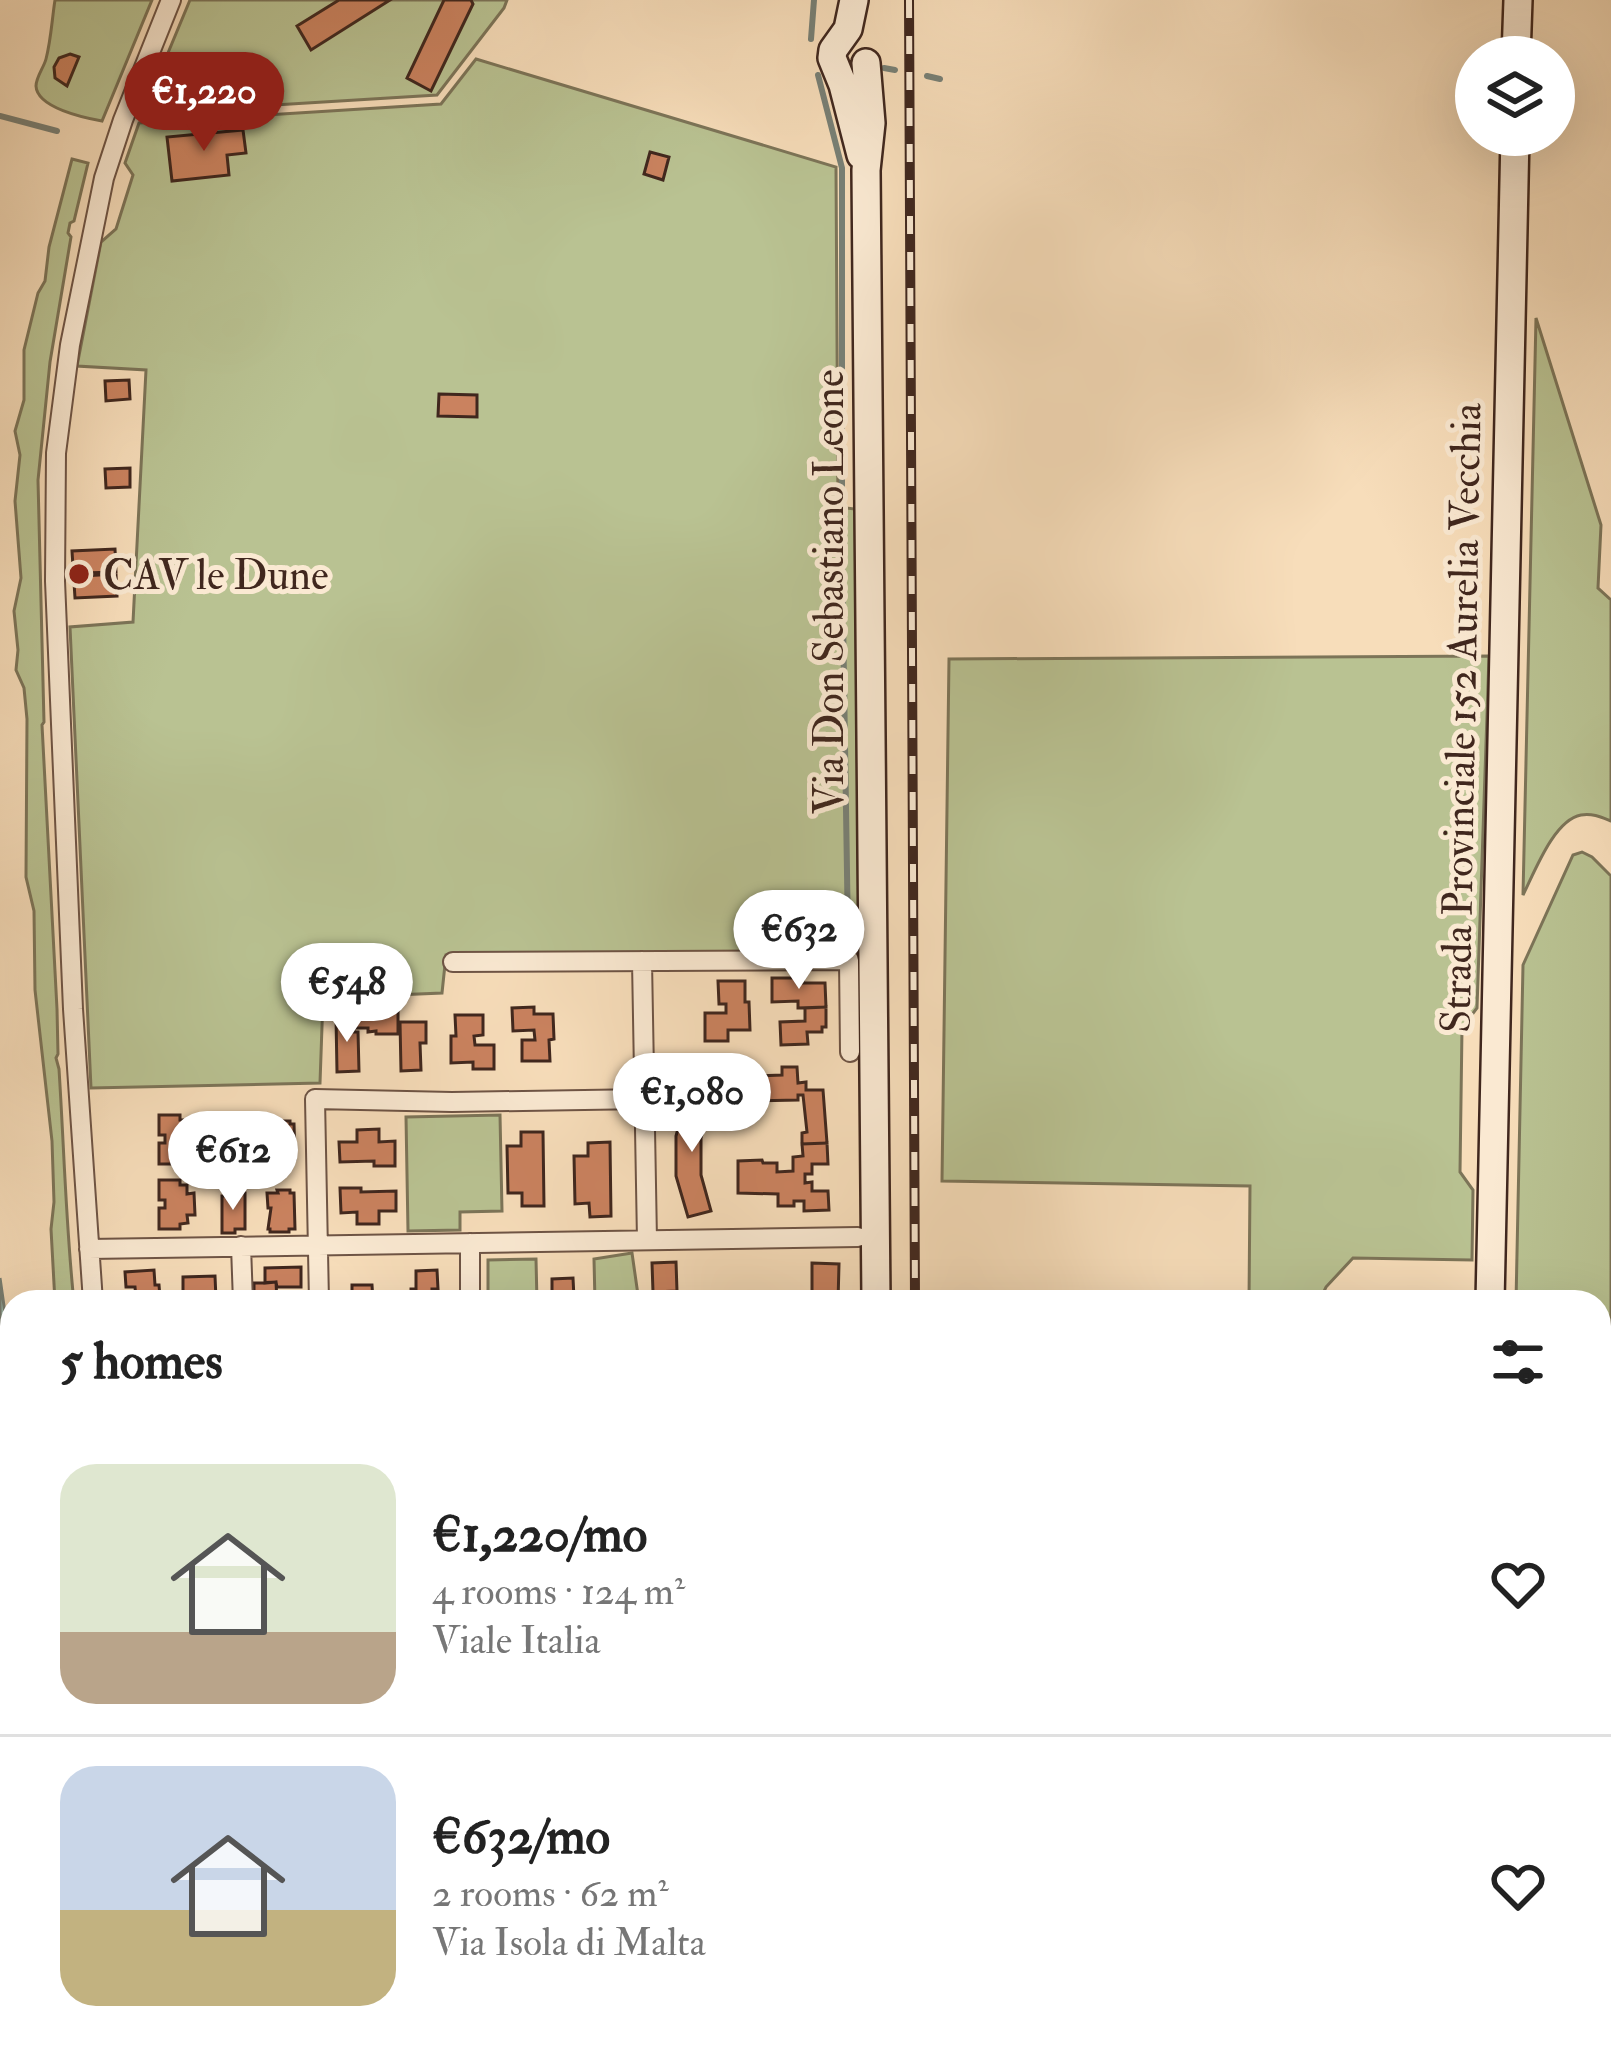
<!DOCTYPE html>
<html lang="en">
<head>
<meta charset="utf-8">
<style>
	:root { --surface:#fff; --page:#f6f6f6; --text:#222; --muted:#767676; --line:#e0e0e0; --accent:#8f2418 }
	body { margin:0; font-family:"IM FELL Double Pica",serif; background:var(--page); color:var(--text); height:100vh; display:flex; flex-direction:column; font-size:45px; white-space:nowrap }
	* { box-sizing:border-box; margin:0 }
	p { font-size:39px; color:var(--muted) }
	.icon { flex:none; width:66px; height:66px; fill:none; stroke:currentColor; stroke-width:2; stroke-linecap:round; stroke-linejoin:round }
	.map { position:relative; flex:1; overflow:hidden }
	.drawer { position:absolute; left:0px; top:1290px; width:1611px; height:768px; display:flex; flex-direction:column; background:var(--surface); border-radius:36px 36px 0 0; box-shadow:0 12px 48px #0002 }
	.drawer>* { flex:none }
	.controls { position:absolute; left:1455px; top:36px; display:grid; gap:24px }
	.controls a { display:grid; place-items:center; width:120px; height:120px; border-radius:50%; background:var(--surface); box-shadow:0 12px 48px #0002; font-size:60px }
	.price { position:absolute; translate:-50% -102px; padding:0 27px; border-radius:42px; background:#fff; color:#222; font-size:39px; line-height:78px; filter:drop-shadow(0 3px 6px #0008) }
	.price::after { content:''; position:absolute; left:50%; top:72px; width:36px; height:27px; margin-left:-18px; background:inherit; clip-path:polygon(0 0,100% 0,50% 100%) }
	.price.active { background:var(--accent); color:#fff }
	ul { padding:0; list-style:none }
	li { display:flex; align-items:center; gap:36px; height:300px; padding:0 60px }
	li+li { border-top:3px solid var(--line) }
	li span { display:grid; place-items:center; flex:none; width:336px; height:240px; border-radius:36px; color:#555 }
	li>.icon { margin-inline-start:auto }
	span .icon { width:144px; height:144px; fill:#fffc; stroke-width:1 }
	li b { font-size:51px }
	h2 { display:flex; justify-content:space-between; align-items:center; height:144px; padding:0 60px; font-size:51px }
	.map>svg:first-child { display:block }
</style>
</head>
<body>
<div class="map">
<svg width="1611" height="2058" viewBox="0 0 1611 2058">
	<rect width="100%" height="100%" fill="#f7ddba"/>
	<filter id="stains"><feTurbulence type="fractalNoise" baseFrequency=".00167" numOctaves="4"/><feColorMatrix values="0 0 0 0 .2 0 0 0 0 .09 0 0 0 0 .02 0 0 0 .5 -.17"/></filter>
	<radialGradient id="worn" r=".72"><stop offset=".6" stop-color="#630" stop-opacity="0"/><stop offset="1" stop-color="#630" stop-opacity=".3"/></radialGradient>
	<path fill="#b9c292" stroke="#7c7458" stroke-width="3" d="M55 0H152L102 121C85 118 37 108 36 86 36 77 44 67 46 59 51 40 52 19 55 0Z
		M190 0H507L504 8 437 95 143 113Z
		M476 59 836 167 838 507 855 509 859 947 852 953 446 955 442 993 323 998 320 1083 91 1088 70 627 133 622 146 370 77 366 101 242 116 229 133 175 125 163 139 123 441 104Z
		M72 159 88 163 74 221 70 223 68 233 71 237 50 362 38 480 44 722 42 725 57 1009 58 1054 56 1058 59 1069C64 1147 66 1228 74 1302H55L51 1229 54 1202 52 1141 35 990 34 911 26 877 27 719 24 688 16 670 18 650 14 611 21 578 15 501 20 455 15 431 24 400V350L38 293 45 281 49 247Z
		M1536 318 1601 525 1598 588 1611 600V821C1601 817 1592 813 1581 815 1554 820 1535 871 1523 895Z
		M1489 656 1477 1008 1462 1028 1460 1172 1473 1190 1472 1260 1353 1258 1326 1287 1319 1302H1249L1250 1186 942 1181 949 659Z
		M1582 852 1592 857 1611 876V2058H1507V2046H1599V1302H1516L1523 965 1573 855Z
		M500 1115 502 1211 460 1212V1230L408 1231 406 1117Z
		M632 1253 639 1302H595L594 1259Z
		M536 1259 537 1302H488V1260Z
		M969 2046H1342L1345 2058H969Z"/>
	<path fill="#9dbcb0" stroke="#788076" stroke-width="3" d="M0 1278 8 1334 12 1406V2046H32V2058H0Z"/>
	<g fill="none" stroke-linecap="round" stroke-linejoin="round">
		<path stroke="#788076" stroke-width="6" d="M811 39 814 0
			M884 68 895 70
			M818 75 842 168V553L848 936
			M927 76 940 79
			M0 116 57 131"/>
	</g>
	<path fill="#ca825f" stroke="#40271e" stroke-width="3" d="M339 0H390L311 50 297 26Z
		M444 0H471L473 4 431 91 407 78Z
		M70 54 79 57 67 86 55 78 54 67 59 58Z
		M243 130 246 153 227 155 229 175 172 181 167 137Z
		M650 152 669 157 663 180 644 174Z
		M129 380 130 399 106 401 105 381Z
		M439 394 477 395V417L438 416Z
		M130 468V487L106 488 105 469Z
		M115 549 116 572 84 573V576L116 574 117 596 75 598 72 551Z
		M772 978H803V983H825L826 1007 798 1008V1001L772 1002Z
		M718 981H745V1002H749L750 1030H728V1041H705V1013H726V1004H719Z
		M398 1007V1034H376V1031L368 1032V1028H354V1008Z
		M534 1007V1014H553L554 1039 549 1040 550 1061H522V1040H535L534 1030 513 1031 512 1008Z
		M826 1007V1027H822V1032H807L808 1044 781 1045 780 1022 805 1021V1008Z
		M455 1015H483V1035L474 1036 475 1045H494V1069H473V1062L451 1063V1036H456Z
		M336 1017H354V1032H358L359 1071 337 1072Z
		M400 1022H426V1043H420L421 1070 401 1071Z
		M782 1067H797L798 1083 806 1082V1090H823L827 1143 802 1144V1133L807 1132 803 1095H798V1100L754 1101V1107L735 1108V1084L729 1085V1069H753V1076L782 1075Z
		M688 1093 711 1100 701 1138V1175L711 1211 688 1217 676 1176V1136Z
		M159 1115H180V1120H187V1128L194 1129 195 1150H187L188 1159H180V1164H159V1143H165V1135H159Z
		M277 1121H290V1124H294L295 1159H288V1163H270V1159H267L270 1138H267V1124H277Z
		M226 1122H238L239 1125H243V1160L237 1161V1164H218L219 1161H216V1147H219L216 1125H225Z
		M379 1129V1142L395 1141V1166H374V1161L340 1162 339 1142H357V1130Z
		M521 1132H543L544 1206H522V1193H508L507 1146H521Z
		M610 1142 611 1216 590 1217 589 1203 575 1204 574 1156H588V1143Z
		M827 1143 828 1164H812V1174H805V1183L812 1182V1191H828L829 1210 804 1211V1201H794V1206H778V1194L738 1193V1161L762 1160 763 1163H777V1172L793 1171V1157L803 1156 802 1144Z
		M159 1180H180V1185H187V1194L194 1193 195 1215H187L188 1223 180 1224V1229H159V1208H165V1200H159Z
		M340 1188H361V1192L396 1191V1211H379V1224H357V1212L341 1213Z
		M277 1190H290V1193H294L295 1229H289V1232H270V1229H268L271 1208H268L267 1193H278Z
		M228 1193H245V1229H235V1233H222V1196H228Z
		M676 1262 677 1291 653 1292 652 1263Z
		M812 1263 839 1264 838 1302H812Z
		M301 1267V1287H277L276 1282 265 1283V1268Z
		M154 1270 155 1285H159L160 1298 136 1299 135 1287H126L125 1272Z
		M437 1270 438 1289H432V1302H403L411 1300V1289H416V1271Z
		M215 1276 216 1299 183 1300V1277Z
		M573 1278 574 1298H568V1302H546V1296H552V1279Z
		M276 1282 277 1302H254V1283Z
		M352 1285H372L373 1302H352Z
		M1351 1295 1391 1296V1302H1351Z
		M210 2046H241L242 2058H211Z
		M266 2046H303L304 2058H267Z
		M516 2046H564V2050H585V2058H517Z
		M702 2046H750V2057L702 2054Z
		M1094 2046H1141L1153 2058H1105Z
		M1212 2046H1249L1253 2054 1245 2058H1218Z
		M1273 2046H1309L1313 2058H1276Z"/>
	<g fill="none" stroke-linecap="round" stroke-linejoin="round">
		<defs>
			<path id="street" d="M642 961 647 1240
				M453 962 849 960 850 1052
				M470 1243V1302
				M241 1246 243 1302
				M89 1249 858 1237
				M93 1302 73 1009 55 581 56 453 70 345 104 178 123 120 171 0
				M319 1302 315 1099 452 1102 645 1099
				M149 2046 150 2058
				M335 2046V2058
				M621 2046V2058"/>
			<path id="secondary" d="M854 0 848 29 833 50 832 58 843 85 861 155
				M1516 57 1518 0
				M866 63 871 123 866 170 876 1302
				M1490 1302 1515 135
				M885 2046V2058
				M1477 2058V2046"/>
		</defs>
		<use href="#street" stroke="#6e5445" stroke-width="22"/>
		<use href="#secondary" stroke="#40271e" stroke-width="32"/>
		<use href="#street" stroke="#fae9d2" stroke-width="18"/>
		<use href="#secondary" stroke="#fae9d2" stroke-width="27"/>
		<defs>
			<path id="rail" d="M909 0 915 1302
				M927 2046V2058"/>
		</defs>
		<use href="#rail" stroke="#40271e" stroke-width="10"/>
		<use href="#rail" stroke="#fae9d2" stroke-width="6" stroke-dasharray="18" stroke-linecap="butt"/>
	</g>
	<circle fill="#8f2418" stroke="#fae9d2" stroke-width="4.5" cx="79" cy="574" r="12"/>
	<g text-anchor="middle" stroke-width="10" stroke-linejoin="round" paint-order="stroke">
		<g font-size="42" fill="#40271e" stroke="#fae9d2" text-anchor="start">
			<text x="103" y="589">CAV le Dune</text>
		</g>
		<g font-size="42" fill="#40271e" stroke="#fae9d2">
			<text transform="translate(828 592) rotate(-90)" y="15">Via Don Sebastiano Leone</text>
			<text transform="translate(1460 718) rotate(-89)" y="15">Strada Provinciale 152 Aurelia Vecchia</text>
		</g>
	</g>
	<rect width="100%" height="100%" filter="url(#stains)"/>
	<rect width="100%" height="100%" fill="url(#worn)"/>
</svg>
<div class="controls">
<a><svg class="icon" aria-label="layers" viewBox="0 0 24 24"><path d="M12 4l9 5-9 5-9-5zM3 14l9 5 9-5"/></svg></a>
</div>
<b class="price active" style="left:204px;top:154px">€1,220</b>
<b class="price" style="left:799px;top:992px">€632</b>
<b class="price" style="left:347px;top:1045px">€548</b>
<b class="price" style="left:692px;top:1155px">€1,080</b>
<b class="price" style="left:233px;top:1213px">€612</b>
<section class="drawer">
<h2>5 homes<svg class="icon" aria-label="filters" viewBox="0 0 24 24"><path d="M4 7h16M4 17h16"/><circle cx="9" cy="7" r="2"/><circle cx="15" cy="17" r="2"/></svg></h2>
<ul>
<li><span style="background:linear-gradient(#dfe7d0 70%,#b9a48a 0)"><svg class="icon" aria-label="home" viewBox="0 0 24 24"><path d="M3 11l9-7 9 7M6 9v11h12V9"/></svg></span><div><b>€1,220/mo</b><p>4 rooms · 124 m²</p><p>Viale Italia</p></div><svg class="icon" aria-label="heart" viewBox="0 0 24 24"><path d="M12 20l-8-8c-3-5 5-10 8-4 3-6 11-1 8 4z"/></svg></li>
<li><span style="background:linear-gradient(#c9d6e8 60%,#c2b280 0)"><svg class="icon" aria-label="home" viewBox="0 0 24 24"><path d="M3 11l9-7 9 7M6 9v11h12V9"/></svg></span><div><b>€632/mo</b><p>2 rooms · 62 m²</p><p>Via Isola di Malta</p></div><svg class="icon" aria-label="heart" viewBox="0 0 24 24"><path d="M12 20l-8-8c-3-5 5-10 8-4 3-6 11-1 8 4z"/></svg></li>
</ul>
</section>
</div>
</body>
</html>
